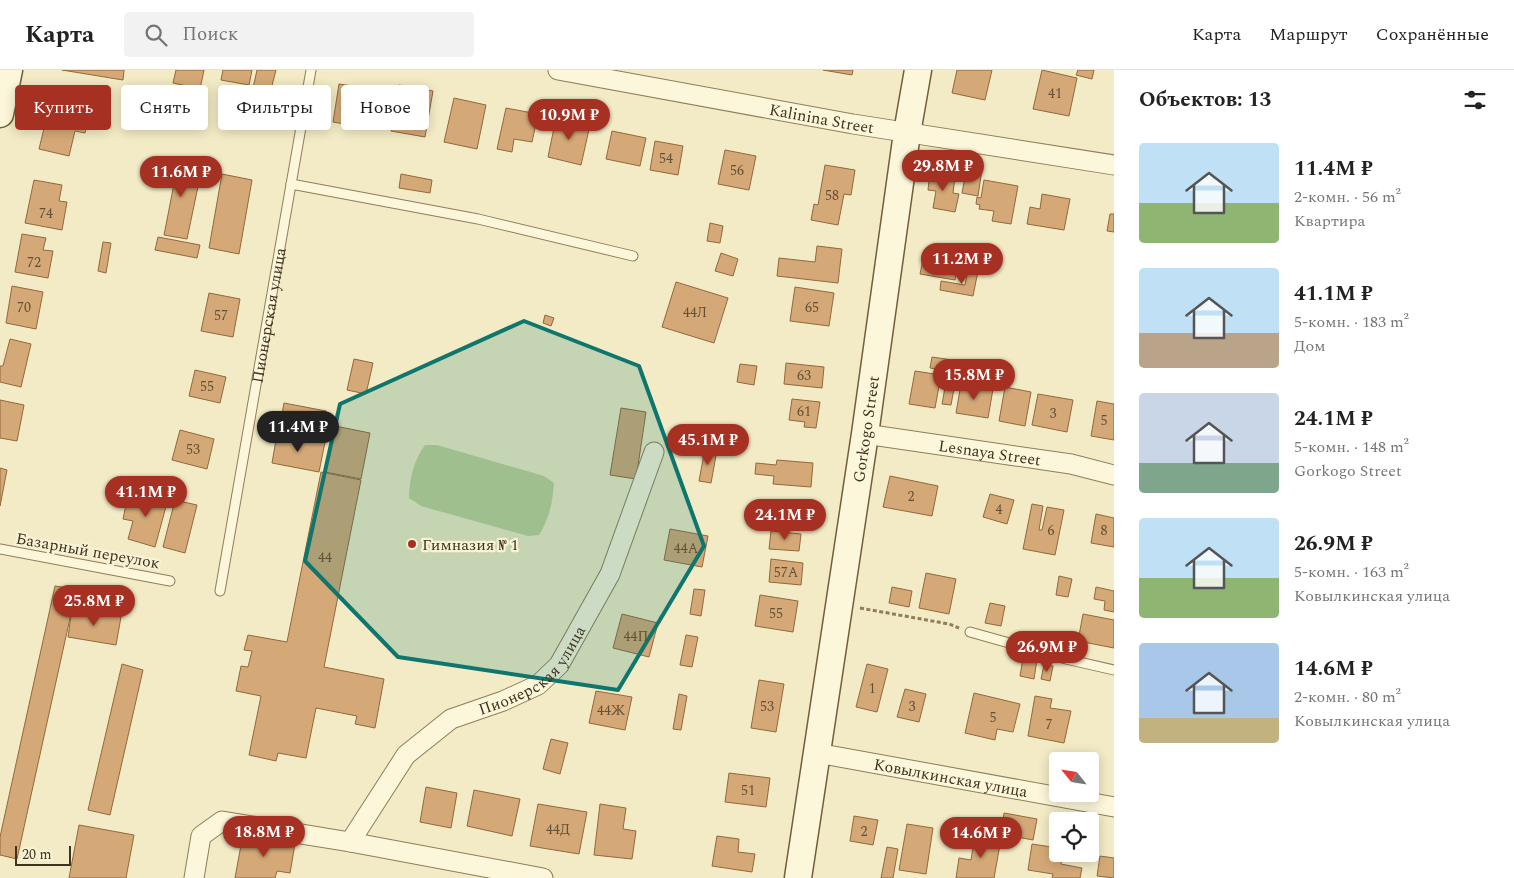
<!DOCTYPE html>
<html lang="ru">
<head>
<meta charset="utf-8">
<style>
	:root { --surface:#fff; --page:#f2f2f2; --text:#222; --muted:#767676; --line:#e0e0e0; --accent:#a63122 }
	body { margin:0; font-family:Spectral,serif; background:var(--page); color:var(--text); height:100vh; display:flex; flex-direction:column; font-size:19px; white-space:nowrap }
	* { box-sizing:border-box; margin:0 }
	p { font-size:16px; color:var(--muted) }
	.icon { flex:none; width:28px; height:28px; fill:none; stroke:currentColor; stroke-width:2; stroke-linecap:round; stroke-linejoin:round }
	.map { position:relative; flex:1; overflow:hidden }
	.drawer { display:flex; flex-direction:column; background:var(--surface); width:400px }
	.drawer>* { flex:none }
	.guide { position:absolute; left:15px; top:15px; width:475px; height:45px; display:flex; gap:10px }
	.needle { width:32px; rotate:300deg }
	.fabs { position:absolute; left:1049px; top:682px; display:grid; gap:10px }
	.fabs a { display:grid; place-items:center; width:50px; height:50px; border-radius:5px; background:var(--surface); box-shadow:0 2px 12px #0003; font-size:25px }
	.scale { position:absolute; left:15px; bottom:12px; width:56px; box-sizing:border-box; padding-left:5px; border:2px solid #3f321e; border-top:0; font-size:14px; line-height:18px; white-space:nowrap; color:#3f321e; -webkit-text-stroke:4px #f9f3d6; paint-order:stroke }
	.price { position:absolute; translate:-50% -42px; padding:0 11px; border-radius:18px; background:var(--accent); color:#fff; font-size:16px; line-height:32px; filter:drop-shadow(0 1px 2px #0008) }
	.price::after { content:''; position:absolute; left:50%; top:30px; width:15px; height:11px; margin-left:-8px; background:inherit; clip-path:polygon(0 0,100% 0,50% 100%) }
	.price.active { background:#222; color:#fff }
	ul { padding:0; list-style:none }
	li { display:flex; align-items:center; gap:15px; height:125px; padding:0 25px }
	li span { display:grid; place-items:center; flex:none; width:140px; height:100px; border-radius:5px; color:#555 }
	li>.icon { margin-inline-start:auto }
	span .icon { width:60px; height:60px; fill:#fffc; stroke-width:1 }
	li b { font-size:21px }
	h2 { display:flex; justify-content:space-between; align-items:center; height:60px; padding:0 25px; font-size:21px }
	.tag { padding:0 18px; border-radius:5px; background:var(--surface); box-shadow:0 2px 12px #0003; font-size:18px; line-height:45px }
	.tag.active { background:var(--accent); color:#fff }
	header { display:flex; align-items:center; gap:30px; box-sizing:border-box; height:70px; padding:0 25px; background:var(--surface); border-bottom:1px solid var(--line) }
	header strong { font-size:24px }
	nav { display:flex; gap:28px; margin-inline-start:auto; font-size:18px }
	.search { width:350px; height:45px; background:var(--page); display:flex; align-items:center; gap:12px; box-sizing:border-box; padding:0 18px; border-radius:5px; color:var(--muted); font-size:19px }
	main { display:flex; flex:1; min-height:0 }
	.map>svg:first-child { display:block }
</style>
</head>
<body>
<header>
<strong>Карта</strong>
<div class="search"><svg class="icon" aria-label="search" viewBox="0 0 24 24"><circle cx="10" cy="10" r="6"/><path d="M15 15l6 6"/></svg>Поиск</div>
<nav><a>Карта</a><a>Маршрут</a><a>Сохранённые</a></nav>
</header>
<main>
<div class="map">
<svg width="1114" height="808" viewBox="0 0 1114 808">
	<rect width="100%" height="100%" fill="#f3ebc5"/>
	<path fill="#c4d297" d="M425 375H437L544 406 554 413C553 430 549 450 539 465L528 466 421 436 409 428C409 409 414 390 425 375Z"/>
	<path fill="#d4a977" stroke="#92683c" d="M62 0H124L123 10Z
		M176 0H204L200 19 173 13Z
		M223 0H252L249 15 221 10Z
		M257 0H276L268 31 251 27Z
		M823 0H853L852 5Z
		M957 0H992L985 30 952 23Z
		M1042 0 1077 8 1069 46 1033 39Z
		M1078 0H1094L1092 9 1076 5Z
		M339 14 373 19 367 58 333 52Z
		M399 15 433 21 425 67 391 61Z
		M454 28 486 35 477 79 444 72Z
		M49 38 89 48 85 63 75 61 69 86 39 79Z
		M506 38 538 44 532 72 514 69 512 82 497 79Z
		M556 48 590 55 581 95 548 87Z
		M612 61 646 68 640 96 606 89Z
		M655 71 683 76 678 105 650 100Z
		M725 80 756 86 749 120 718 114Z
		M169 88 192 93 190 105 200 107 187 169 164 165 174 114 164 111Z
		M825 95 855 100 851 125 844 124 838 155 811 150 814 134 818 135Z
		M967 96 982 99 978 126 962 123Z
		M927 103 955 107 953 123 959 124 955 142 933 138 936 121 928 120 929 111 926 110Z
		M222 104 252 110 239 184 209 178Z
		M401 104 432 110 430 123 399 118Z
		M34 110 62 115 59 131 67 132 62 160 25 153Z
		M984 110 1018 116 1011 154 992 151 994 141 979 139 980 135 976 134 977 127 981 128Z
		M1042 124 1070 129 1064 160 1027 154 1030 137 1040 139Z
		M1110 144H1114V162L1107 161Z
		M710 153 723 156 720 173 707 171Z
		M22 164 46 168 43 180 53 181 48 208 15 202Z
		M158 167 200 175 197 188 155 180Z
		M103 172 111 173 106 203 98 201Z
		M817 176 842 179 838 213 777 206 779 188 815 192Z
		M925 180 959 186 955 210 920 204Z
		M721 183 738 189 733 206 715 201Z
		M968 199 978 201 973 226 940 220 941 211 965 215Z
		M676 212 728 228 714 273 662 257Z
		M12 216 43 222 36 259 6 253Z
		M795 217 834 223 829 256 790 251Z
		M209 223 240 229 233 267 201 261Z
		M545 245 554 248 551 256 543 253Z
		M10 269 31 274 21 317 0 312V296H3Z
		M932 287 959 291 951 335 942 334 948 301 930 298Z
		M354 289 373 293 366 324 347 320Z
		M786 293 824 297 822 318 784 314Z
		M740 294 757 296 754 315 737 312Z
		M195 300 226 307 220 333 189 326Z
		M915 301 941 305 935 338 909 334Z
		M961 314 993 319 988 348 956 343Z
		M1005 317 1031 322 1025 356 999 351Z
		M1038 324 1073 330 1067 362 1032 355Z
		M792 329 820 332 816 358 804 357 805 352 789 350Z
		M0 330 24 335 17 371 0 368Z
		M1097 331 1114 334V370L1091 366Z
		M284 333 326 341 321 367 279 360Z
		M621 338 646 342 636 409 610 405Z
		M335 356 370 363 361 409 325 402Z
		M180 360 214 369 207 399 172 390Z
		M277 364 325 372 319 402 272 393Z
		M705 378 717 380 711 413 699 411Z
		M777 390 813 393 811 417 773 414 774 406 755 404 756 393 776 395Z
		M0 398 7 400 0 436Z
		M321 402 361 410 324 597 384 609 375 658 355 654 357 646 316 638 306 688 278 683 276 691 249 685 261 626 236 621 241 596 248 597 252 581 244 580 248 565 287 572Z
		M890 406 938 416 932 446 883 437Z
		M141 422 168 429 155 477 128 469 133 451 123 449 127 430 138 433Z
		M990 424 1014 430 1007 454 983 447Z
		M175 430 197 435 185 483 163 477Z
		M1032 434 1043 436 1039 460H1042L1047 437 1064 440 1055 485 1023 479Z
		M1096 444 1114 448V477L1091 473Z
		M670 459 708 466 702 497 664 490Z
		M771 461 801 464 799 481 769 479Z
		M771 489 803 493 801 515 769 512Z
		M926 503 956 509 949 544 919 538Z
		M1059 506 1072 509 1068 527 1056 525Z
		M55 516 68 518 64 537 72 539 17 789 0 785V767Z
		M892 517 912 521 909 537 889 533Z
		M1096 517 1114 521V542L1104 540 1105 531 1094 529Z
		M694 519 705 520 701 546 690 544Z
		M760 525 798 531 793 562 755 556Z
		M990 533 1005 536 1001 556 985 553Z
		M72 539 121 547 116 575 68 567Z
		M622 544 658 553 649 587 613 578Z
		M1083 544 1114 550V578L1078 571Z
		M686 565 698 567 692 597 680 595Z
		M1023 588 1037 590 1034 609 1020 606Z
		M122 594 143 600 110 745 88 740Z
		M867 594 888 599 877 642 856 637Z
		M1044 595 1053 596 1050 611 1041 609Z
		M759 610 784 614 776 662 751 658Z
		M905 619 926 624 919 652 897 647Z
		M596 621 632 627 625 660 589 653Z
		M974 623 1020 634 1013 662 997 659 995 670 965 663Z
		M679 624 687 626 681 660 673 659Z
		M1035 626 1052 629 1050 638 1071 641 1064 673 1028 666Z
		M551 669 568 673 560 704 543 699Z
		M729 703 770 708 766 737 725 732Z
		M426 717 457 723 451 758 420 752Z
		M474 720 520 729 512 766 467 756Z
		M538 734 587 742 579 784 530 776Z
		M600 734 626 738 623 759 636 761 632 789 594 785Z
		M1004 743 1037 749 1033 770 1001 764Z
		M854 746 878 750 873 775 850 771Z
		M907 754 933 758 926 804 899 800Z
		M79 755 134 765 126 808H69Z
		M243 764 295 774 290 803 277 801 275 808H235Z
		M975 764 1001 769 994 808H956L959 788 971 790Z
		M717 766 739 769 738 782 755 784 752 802 712 796Z
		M1032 774 1058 778V784H1063L1061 794 1082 798 1080 808H1052L1053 804 1028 800Z
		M887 777 898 779 893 808H881Z
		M1100 786 1114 788V808L1097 806Z"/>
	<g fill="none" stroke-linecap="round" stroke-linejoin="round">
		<defs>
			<g id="lane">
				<path d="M291 114 478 149 633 186"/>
				<path d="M0 479 170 511"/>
				<path id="s1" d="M220 521 311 0"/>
				<path d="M970 562 1066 589 1114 600"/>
			</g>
			<g id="street">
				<path id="s2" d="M558 0 853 54 1114 95"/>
				<path id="s3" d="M865 364 1071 394 1114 405"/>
				<path id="s4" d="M817 683 1114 737"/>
				<path id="s5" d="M350 772 406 685 451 649 503 631 538 615 559 595 610 504 654 382"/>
				<path d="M194 808 201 766 222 751 350 772 543 808"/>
			</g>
			<g id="secondary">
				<path d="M0 44 9 0"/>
				<path id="s6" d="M798 808 865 364 907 63 918 0"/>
			</g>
		</defs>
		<use href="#lane" stroke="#907d59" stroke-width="11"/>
		<use href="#street" stroke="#907d59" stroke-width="21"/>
		<use href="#secondary" stroke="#725e3c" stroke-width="29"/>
		<path stroke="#907d59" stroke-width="3" stroke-dasharray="4 2.5" stroke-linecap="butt" d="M860 538 949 554 959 558"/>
		<use href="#lane" stroke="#fcf6da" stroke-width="9"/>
		<use href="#street" stroke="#fcf6da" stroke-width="19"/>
		<use href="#secondary" stroke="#fcf6da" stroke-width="26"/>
	</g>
	<path fill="#0f766e" fill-opacity="0.2" stroke="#0f766e" stroke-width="4" stroke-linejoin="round" d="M524 251 639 296 704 476 618 620 398 587 305 491 340 334Z"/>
	<circle fill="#a63122" stroke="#f9f3d6" stroke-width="2" cx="412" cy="474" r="5"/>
	<g text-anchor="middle" stroke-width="4.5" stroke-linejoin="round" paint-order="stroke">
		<g font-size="14" fill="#645034">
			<text x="1055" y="28">41</text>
			<text x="666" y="93">54</text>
			<text x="737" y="105">56</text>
			<text x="832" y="130">58</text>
			<text x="46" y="148">74</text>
			<text x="34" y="197">72</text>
			<text x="24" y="242">70</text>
			<text x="812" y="242">65</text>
			<text x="695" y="247">44Л</text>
			<text x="221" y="250">57</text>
			<text x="804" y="310">63</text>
			<text x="207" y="321">55</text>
			<text x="804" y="346">61</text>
			<text x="1053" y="348">3</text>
			<text x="1104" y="355">5</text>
			<text x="193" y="384">53</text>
			<text x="911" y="431">2</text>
			<text x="999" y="444">4</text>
			<text x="1051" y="465">6</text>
			<text x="1104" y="465">8</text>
			<text x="686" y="483">44А</text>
			<text x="325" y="492">44</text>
			<text x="786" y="507">57А</text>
			<text x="776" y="548">55</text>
			<text x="636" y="571">44П</text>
			<text x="872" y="623">1</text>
			<text x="767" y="641">53</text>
			<text x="912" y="641">3</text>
			<text x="611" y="645">44Ж</text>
			<text x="993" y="652">5</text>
			<text x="1049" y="659">7</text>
			<text x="748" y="725">51</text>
			<text x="558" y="764">44Д</text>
			<text x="864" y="766">2</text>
		</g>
		<g font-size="16" fill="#3f321e" stroke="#f9f3d6">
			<text dy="6" stroke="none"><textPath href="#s2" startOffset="268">Kalinina Street</textPath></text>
			<text dy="6" stroke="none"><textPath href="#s1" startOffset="280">Пионерская улица</textPath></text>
			<text dy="6" stroke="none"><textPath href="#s6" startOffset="454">Gorkogo Street</textPath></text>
			<text dy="6" stroke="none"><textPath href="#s3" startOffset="126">Lesnaya Street</textPath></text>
			<text transform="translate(88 480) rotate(10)" y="6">Базарный переулок</text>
			<text dy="6" stroke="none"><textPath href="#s5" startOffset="259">Пионерская улица</textPath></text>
			<text dy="6" stroke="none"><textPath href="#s4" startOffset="136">Ковылкинская улица</textPath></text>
		</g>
		<g font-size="16" fill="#3f321e" stroke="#f9f3d6" text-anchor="start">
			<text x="422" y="480">Гимназия № 1</text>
		</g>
	</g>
</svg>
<div class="fabs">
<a><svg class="needle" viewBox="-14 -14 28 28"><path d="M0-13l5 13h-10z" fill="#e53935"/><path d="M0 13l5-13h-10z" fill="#767676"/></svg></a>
<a><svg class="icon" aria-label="locate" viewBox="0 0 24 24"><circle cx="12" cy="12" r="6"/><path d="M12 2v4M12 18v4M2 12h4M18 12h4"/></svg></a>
</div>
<div class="scale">20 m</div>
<b class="price" style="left:569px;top:71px">10.9M ₽</b>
<b class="price" style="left:943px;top:122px">29.8M ₽</b>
<b class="price" style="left:181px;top:128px">11.6M ₽</b>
<b class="price" style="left:962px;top:215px">11.2M ₽</b>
<b class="price" style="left:974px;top:331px">15.8M ₽</b>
<b class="price active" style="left:298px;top:383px">11.4M ₽</b>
<b class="price" style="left:708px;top:396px">45.1M ₽</b>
<b class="price" style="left:146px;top:448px">41.1M ₽</b>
<b class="price" style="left:785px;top:471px">24.1M ₽</b>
<b class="price" style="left:94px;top:557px">25.8M ₽</b>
<b class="price" style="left:1047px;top:603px">26.9M ₽</b>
<b class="price" style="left:264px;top:788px">18.8M ₽</b>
<b class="price" style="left:981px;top:789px">14.6M ₽</b>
<div class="guide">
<a class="tag active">Купить</a>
<a class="tag">Снять</a>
<a class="tag">Фильтры</a>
<a class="tag">Новое</a>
</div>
</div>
<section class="drawer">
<h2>Объектов: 13<svg class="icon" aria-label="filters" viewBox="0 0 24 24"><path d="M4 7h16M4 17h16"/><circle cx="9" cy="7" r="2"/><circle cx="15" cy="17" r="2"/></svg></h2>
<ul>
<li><span style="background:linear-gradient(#bfe0f5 60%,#8fb573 0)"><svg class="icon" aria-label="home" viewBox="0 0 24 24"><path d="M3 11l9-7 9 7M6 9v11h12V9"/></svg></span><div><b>11.4M ₽</b><p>2-комн. · 56 m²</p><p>Квартира</p></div></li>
<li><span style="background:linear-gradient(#bfe0f5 65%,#b9a48a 0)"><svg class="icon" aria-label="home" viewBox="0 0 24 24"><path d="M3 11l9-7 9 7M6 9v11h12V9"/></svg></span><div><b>41.1M ₽</b><p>5-комн. · 183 m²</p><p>Дом</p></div></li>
<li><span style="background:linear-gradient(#c9d6e8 70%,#7fa58c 0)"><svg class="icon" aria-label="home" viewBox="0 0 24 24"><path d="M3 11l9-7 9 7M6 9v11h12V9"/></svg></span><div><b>24.1M ₽</b><p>5-комн. · 148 m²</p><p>Gorkogo Street</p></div></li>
<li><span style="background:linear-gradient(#bfe0f5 60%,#8fb573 0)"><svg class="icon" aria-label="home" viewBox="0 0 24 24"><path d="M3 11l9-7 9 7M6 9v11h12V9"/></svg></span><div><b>26.9M ₽</b><p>5-комн. · 163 m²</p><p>Ковылкинская улица</p></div></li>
<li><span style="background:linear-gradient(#a9c7e8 75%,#c2b280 0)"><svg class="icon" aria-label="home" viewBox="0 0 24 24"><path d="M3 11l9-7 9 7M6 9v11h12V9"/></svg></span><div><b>14.6M ₽</b><p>2-комн. · 80 m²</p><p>Ковылкинская улица</p></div></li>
</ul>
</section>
</main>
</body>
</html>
